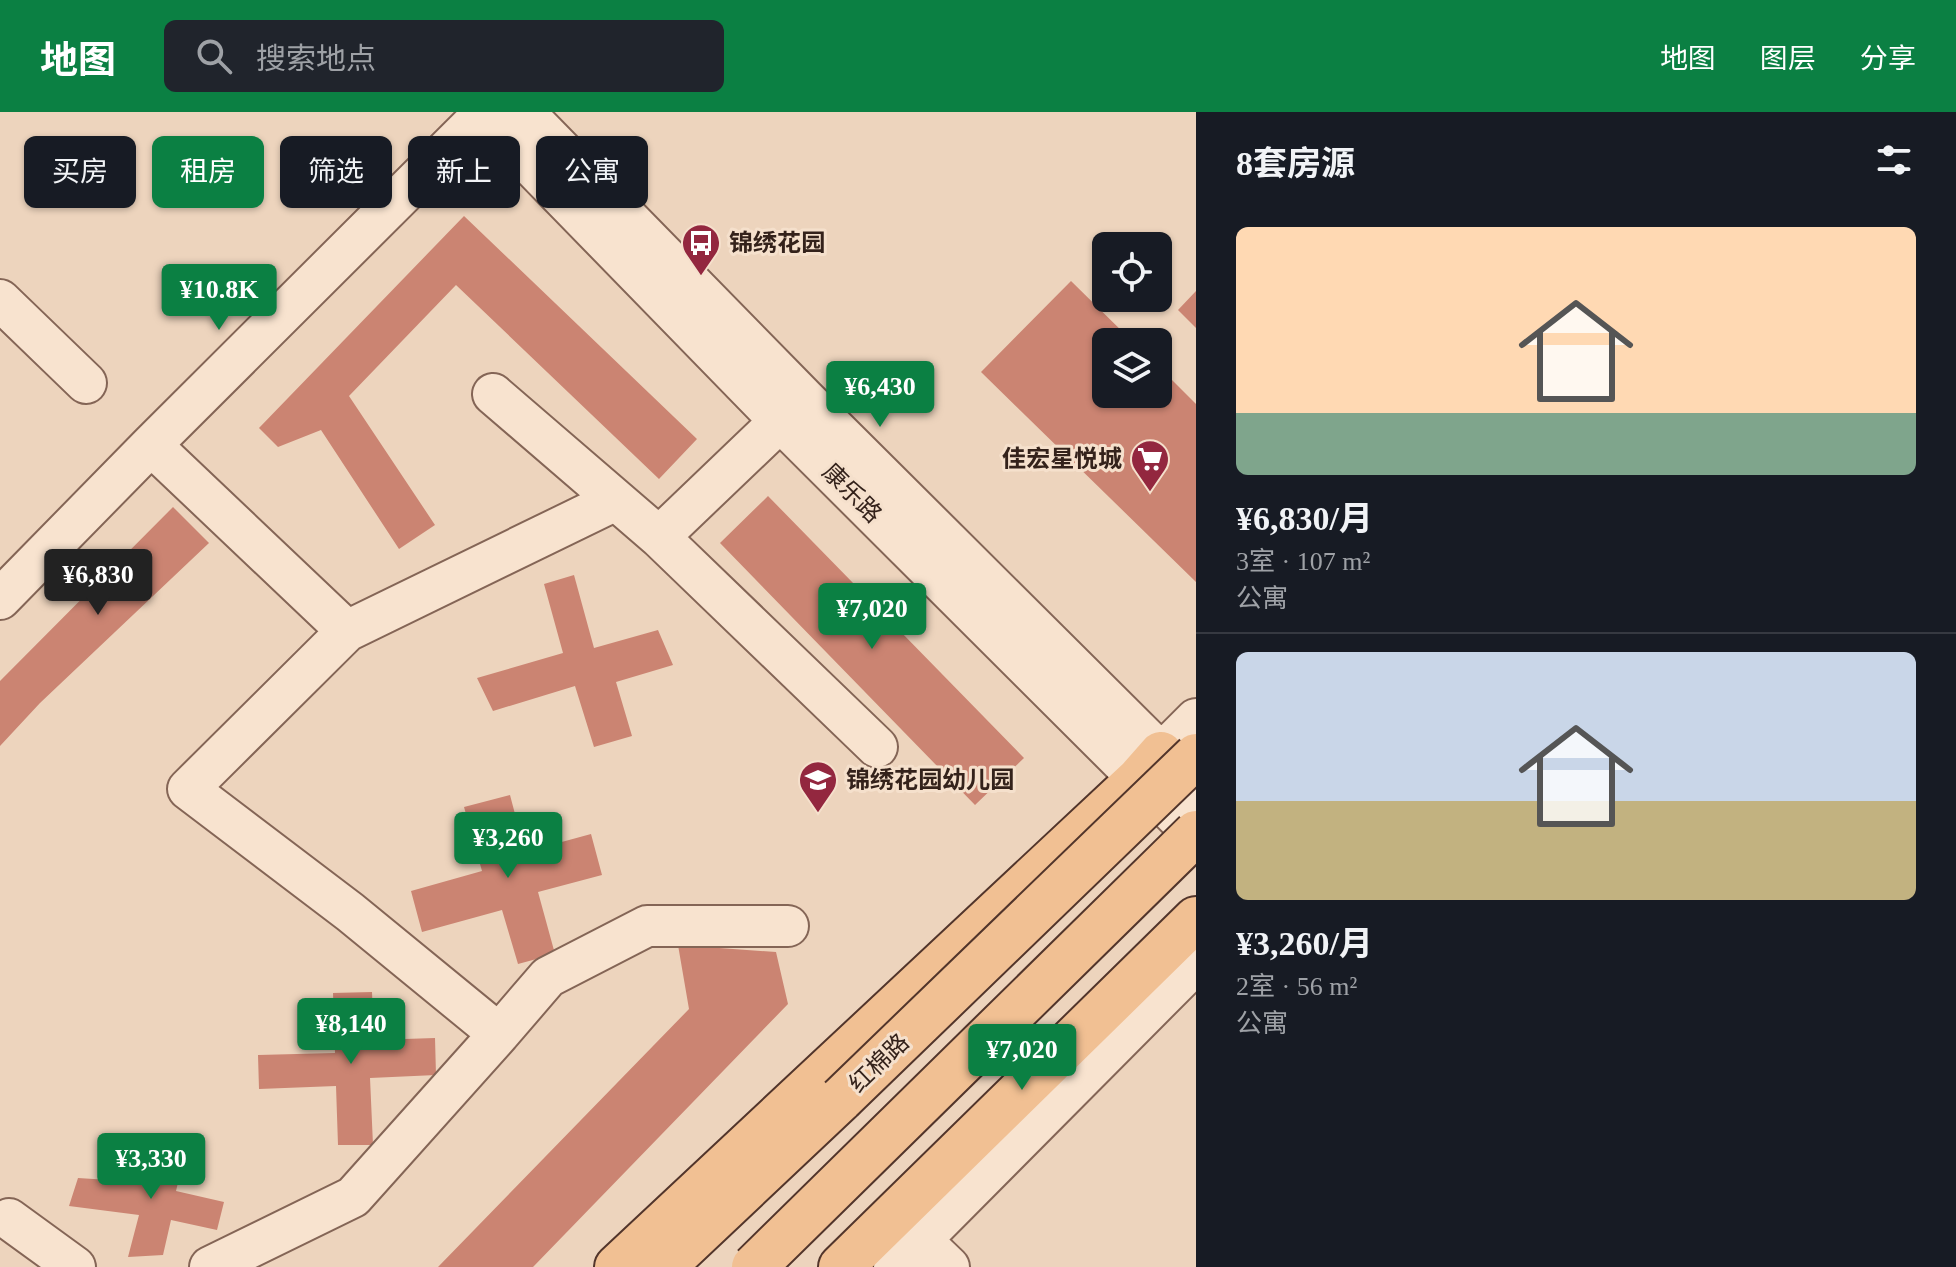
<!DOCTYPE html>
<html lang="zh">
<head>
<meta charset="utf-8">
<style>
	:root { --surface:#171b24; --page:#20242c; --text:#f1f3f6; --muted:#9ea1a6; --line:#363941; --accent:#0b8043 }
	body { margin:0; font-family:"Times New Roman","Noto Sans SC",serif; background:var(--page); color:var(--text); height:100vh; display:flex; flex-direction:column; font-size:30px; white-space:nowrap }
	* { box-sizing:border-box; margin:0 }
	p { font-size:26px; color:var(--muted) }
	.icon { flex:none; width:44px; height:44px; fill:none; stroke:currentColor; stroke-width:2; stroke-linecap:round; stroke-linejoin:round }
	.map { position:relative; flex:1; overflow:hidden }
	.sheet { display:flex; flex-direction:column; background:var(--surface); width:760px }
	.sheet>* { flex:none }
	.guide { position:absolute; left:24px; top:24px; width:760px; height:72px; display:flex; gap:16px }
	.fabs { position:absolute; left:1092px; top:120px; display:grid; gap:16px }
	.fabs a { display:grid; place-items:center; width:80px; height:80px; border-radius:12px; background:var(--surface); box-shadow:0 2px 6px #0004; font-size:40px }
	.price { position:absolute; translate:-50% -68px; padding:0 18px; border-radius:8px; background:var(--accent); color:#fff; font-size:26px; line-height:52px; filter:drop-shadow(0 2px 4px #0008) }
	.price::after { content:''; position:absolute; left:50%; top:48px; width:24px; height:18px; margin-left:-12px; background:inherit; clip-path:polygon(0 0,100% 0,50% 100%) }
	.price.current { background:#222; color:#fff }
	ul { padding:0; list-style:none }
	li { display:grid; align-content:center; gap:16px; height:424px; padding:0 40px }
	li+li { border-top:2px solid var(--line) }
	li span { display:grid; place-items:center; height:248px; border-radius:12px; color:#555 }
	li>.icon { margin-inline-start:auto }
	span .icon { width:144px; height:144px; fill:#fffc; stroke-width:1 }
	li b { font-size:34px }
	h2 { display:flex; justify-content:space-between; align-items:center; height:96px; padding:0 40px; font-size:34px }
	.tag { padding:0 28px; border-radius:12px; background:var(--surface); box-shadow:0 2px 6px #0004; font-size:28px; line-height:72px }
	.tag.current { background:var(--accent); color:#fff }
	header { display:flex; align-items:center; gap:48px; box-sizing:border-box; height:112px; padding:0 40px; background:var(--accent); color:#fff }
	header strong { font-size:38px }
	nav { display:flex; gap:44px; margin-inline-start:auto; font-size:28px }
	.search { width:560px; height:72px; background:var(--page); display:flex; align-items:center; gap:20px; box-sizing:border-box; padding:0 28px; border-radius:12px; color:var(--muted); font-size:30px }
	main { display:flex; flex:1; min-height:0 }
	.map>svg:first-child { display:block }
</style>
</head>
<body>
<header>
<strong>地图</strong>
<div class="search"><svg class="icon" aria-label="search" viewBox="0 0 24 24"><circle cx="10" cy="10" r="6"/><path d="M15 15l6 6"/></svg>搜索地点</div>
<nav><a>地图</a><a>图层</a><a>分享</a></nav>
</header>
<main>
<div class="map">
<svg width="1196" height="1155" viewBox="0 0 1196 1155">
	<rect width="100%" height="100%" fill="#edd4bd"/>
	<path fill="#cb8472" d="M464 104 697 327 659 367 456 173 349 284 435 413 399 437 321 318 278 335 259 316Z
		M1071 169 1133 230H1106V282H1158V254L1196 292V470L981 260Z
		M1196 179V216L1178 198Z
		M768 384 1024 646 975 693 720 431Z
		M173 395 209 431 40 591 0 634V569Z
		M574 463 594 536 658 518 673 553 616 570 632 624 594 635 575 574 493 599 477 566 563 541 544 472Z
		M510 683 525 740 591 722 602 763 538 780 555 842 518 852 502 798 422 820 411 779 482 759 464 695Z
		M678 833 776 840 788 892 533 1155H438L689 897Z
		M372 880 374 928 435 926 436 963 370 966 373 1033H338L336 974 259 977 258 943 335 941 333 881Z
		M158 1031 186 1037 176 1079 224 1090 217 1118 171 1108 163 1143 128 1145 139 1103 69 1094 78 1066 140 1070Z"/>
	<g fill="none" stroke-linecap="round" stroke-linejoin="round">
		<defs>
			<path id="minor" d="M479 0 780 309 1196 724
				M524 0 804 286 1196 676
				M0 188 86 271
				M493 282 659 425 798 292
				M151 333 347 519
				M616 388 347 519 188 677 350 800 499 922 548 865 647 814H788
				M659 425 877 635
				M0 487 151 333 485 0
				M1161 642 1196 607
				M9 1107 75 1155
				M921 1128 949 1155
				M210 1155 353 1085 499 922
				M894 1155 1196 851"/>
			<path id="major" d="M617 1155 1139 667 1161 642
				M663 1155 841 987
				M841 1155 1196 807"/>
		</defs>
		<use href="#minor" stroke="#846556" stroke-width="44"/>
		<use href="#major" stroke="#52352b" stroke-width="48"/>
		<use href="#minor" stroke="#f8e3cf" stroke-width="40"/>
		<use href="#major" stroke="#f1c093" stroke-width="44"/>
		<defs>
			<path id="major-bridge" d="M841 987 1196 644
				M754 1155 1196 721"/>
		</defs>
		<use href="#major-bridge" stroke="#52352b" stroke-width="48" stroke-linecap="butt"/>
		<use href="#major-bridge" stroke="#f1c093" stroke-width="44"/>
	</g>
	<defs>
		<symbol id="bus-pin" viewBox="-11 -11 22 30"><path d="M0 17L-7.5 6A9.5 9.5 0 1 1 7.5 6Z" fill="#93273f" stroke="#f5e0cc"/><path d="M-5-6H5V4H4V6H2V4H-2V6H-4V4H-5ZM-3.5-4V0h7V-4ZM-3.5 1.2v1.5H-2V1.2ZM2 1.2v1.5H3.5V1.2Z" fill="#fff"/></symbol>
		<symbol id="supermarket-pin" viewBox="-11 -11 22 30"><path d="M0 17L-7.5 6A9.5 9.5 0 1 1 7.5 6Z" fill="#93273f" stroke="#f5e0cc"/><path d="M-6-5.5h2.5l.6 2H6L4.5 2H-2.5L-4.4-4H-6ZM-1.5 3.2a1.3 1.3 0 1 0 .1 0ZM3 3.2a1.3 1.3 0 1 0 .1 0Z" fill="#fff"/></symbol>
		<symbol id="school-pin" viewBox="-11 -11 22 30"><path d="M0 17L-7.5 6A9.5 9.5 0 1 1 7.5 6Z" fill="#93273f" stroke="#f5e0cc"/><path d="M0-5L7-2L0 1L-7-2ZM-4 1L0 2.5L4 1V4Q0 6-4 4Z" fill="#fff"/></symbol>
	</defs>
	<g fill-rule="evenodd">
		<use href="#bus-pin" x="679" y="109" width="44" height="60"/>
		<use href="#supermarket-pin" x="1128" y="325" width="44" height="60"/>
		<use href="#school-pin" x="796" y="646" width="44" height="60"/>
	</g>
	<g text-anchor="middle" stroke-width="6" stroke-linejoin="round" paint-order="stroke">
		<g font-size="24" font-weight="bold" fill="#34221b" stroke="#f5e0cc" text-anchor="start">
			<text x="729" y="139">锦绣花园</text>
			<text x="1122" y="355" text-anchor="end">佳宏星悦城</text>
			<text x="846" y="676">锦绣花园幼儿园</text>
		</g>
		<g font-size="24" fill="#34221b" stroke="#f5e0cc">
			<text transform="translate(852 381) rotate(45)" y="8">康乐路</text>
			<text transform="translate(879 951) rotate(-44)" y="8">红棉路</text>
		</g>
	</g>
</svg>
<div class="fabs">
<a><svg class="icon" aria-label="locate" viewBox="0 0 24 24"><circle cx="12" cy="12" r="6"/><path d="M12 2v4M12 18v4M2 12h4M18 12h4"/></svg></a>
<a><svg class="icon" aria-label="layers" viewBox="0 0 24 24"><path d="M12 4l9 5-9 5-9-5zM3 14l9 5 9-5"/></svg></a>
</div>
<b class="price" style="left:219px;top:220px">¥10.8K</b>
<b class="price" style="left:880px;top:317px">¥6,430</b>
<b class="price current" style="left:98px;top:505px">¥6,830</b>
<b class="price" style="left:872px;top:539px">¥7,020</b>
<b class="price" style="left:508px;top:768px">¥3,260</b>
<b class="price" style="left:351px;top:954px">¥8,140</b>
<b class="price" style="left:1022px;top:980px">¥7,020</b>
<b class="price" style="left:151px;top:1089px">¥3,330</b>
<div class="guide">
<a class="tag">买房</a>
<a class="tag current">租房</a>
<a class="tag">筛选</a>
<a class="tag">新上</a>
<a class="tag">公寓</a>
</div>
</div>
<section class="sheet">
<h2>8套房源<svg class="icon" aria-label="filters" viewBox="0 0 24 24"><path d="M4 7h16M4 17h16"/><circle cx="9" cy="7" r="2"/><circle cx="15" cy="17" r="2"/></svg></h2>
<ul>
<li><span style="background:linear-gradient(#ffd9b3 75%,#7fa58c 0)"><svg class="icon" aria-label="home" viewBox="0 0 24 24"><path d="M3 11l9-7 9 7M6 9v11h12V9"/></svg></span><div><b>¥6,830/月</b><p>3室 · 107 m²</p><p>公寓</p></div></li>
<li><span style="background:linear-gradient(#c9d6e8 60%,#c2b280 0)"><svg class="icon" aria-label="home" viewBox="0 0 24 24"><path d="M3 11l9-7 9 7M6 9v11h12V9"/></svg></span><div><b>¥3,260/月</b><p>2室 · 56 m²</p><p>公寓</p></div></li>
</ul>
</section>
</main>
</body>
</html>
